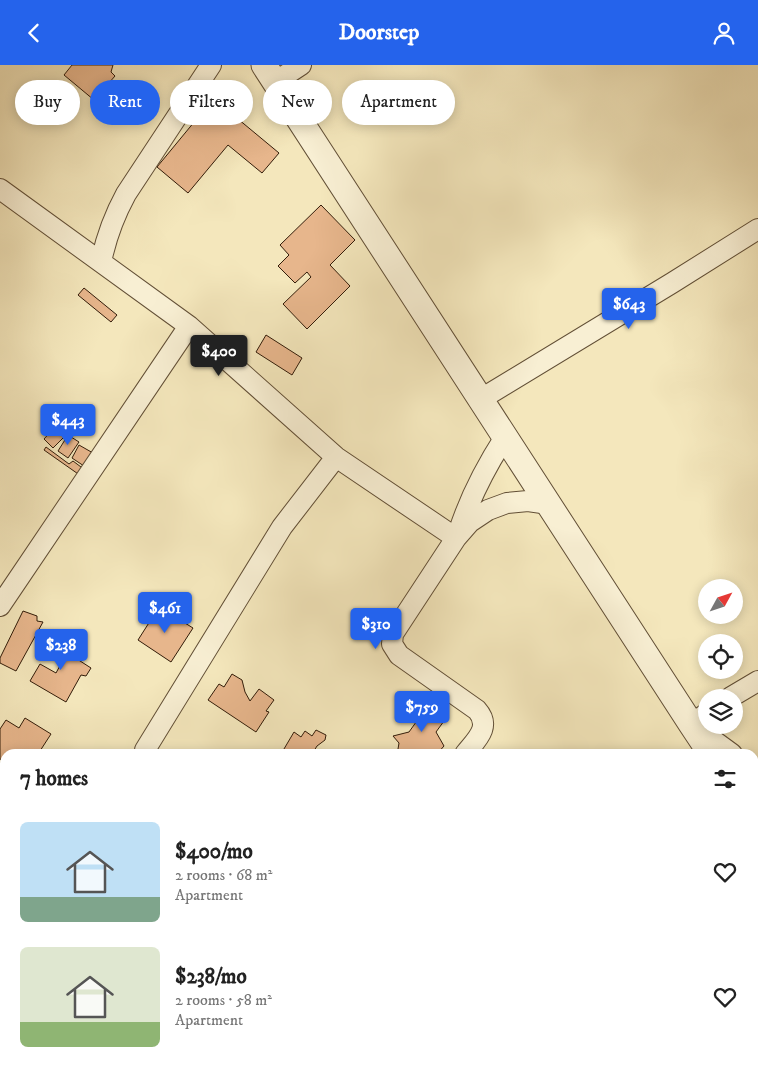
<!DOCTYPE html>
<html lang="en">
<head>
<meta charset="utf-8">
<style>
	:root { --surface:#fff; --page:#f2f2f2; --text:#222; --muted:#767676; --accent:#2563eb }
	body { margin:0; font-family:"IM FELL DW Pica",serif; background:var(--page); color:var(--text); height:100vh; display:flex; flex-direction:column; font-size:19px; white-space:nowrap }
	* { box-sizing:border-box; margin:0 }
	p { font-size:16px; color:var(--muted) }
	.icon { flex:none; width:28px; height:28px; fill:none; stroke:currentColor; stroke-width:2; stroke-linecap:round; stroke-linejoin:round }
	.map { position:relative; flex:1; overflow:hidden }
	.sheet { position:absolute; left:0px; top:684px; width:759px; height:321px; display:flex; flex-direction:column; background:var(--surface); border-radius:15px 15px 0 0; box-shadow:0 2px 12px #0003 }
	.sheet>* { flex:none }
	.top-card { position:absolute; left:15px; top:15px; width:500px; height:45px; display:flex; gap:10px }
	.needle { width:32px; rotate:50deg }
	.buttons { position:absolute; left:698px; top:514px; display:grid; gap:10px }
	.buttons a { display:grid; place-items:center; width:45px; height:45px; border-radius:50%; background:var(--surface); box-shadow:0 2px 12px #0003; font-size:25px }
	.price { position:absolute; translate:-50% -42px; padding:0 11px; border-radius:5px; background:var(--accent); color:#fff; font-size:16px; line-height:32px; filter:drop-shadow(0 1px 2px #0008) }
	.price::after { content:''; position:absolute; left:50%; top:30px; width:15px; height:11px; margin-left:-8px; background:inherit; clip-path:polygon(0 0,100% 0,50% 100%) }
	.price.on { background:#222; color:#fff }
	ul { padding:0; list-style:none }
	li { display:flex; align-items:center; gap:15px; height:125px; padding:0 20px }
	li span { display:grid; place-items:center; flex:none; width:140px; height:100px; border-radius:8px; color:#555 }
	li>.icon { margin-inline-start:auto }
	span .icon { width:60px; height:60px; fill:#fffc; stroke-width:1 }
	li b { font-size:21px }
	h2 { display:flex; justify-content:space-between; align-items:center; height:60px; padding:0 20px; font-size:21px }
	.tag { padding:0 18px; border-radius:22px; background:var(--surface); box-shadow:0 2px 12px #0003; font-size:18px; line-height:45px }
	.tag.on { background:var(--accent); color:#fff }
	header { display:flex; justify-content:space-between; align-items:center; height:65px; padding:0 20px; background:var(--accent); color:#fff; font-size:22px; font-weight:700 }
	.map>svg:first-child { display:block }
</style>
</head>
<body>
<header><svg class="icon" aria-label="back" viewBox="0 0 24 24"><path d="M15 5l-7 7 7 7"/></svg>Doorstep<svg class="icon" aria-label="person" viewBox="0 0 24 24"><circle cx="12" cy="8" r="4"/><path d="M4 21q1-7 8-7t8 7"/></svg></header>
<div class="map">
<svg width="758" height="1004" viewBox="0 0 758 1004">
	<rect width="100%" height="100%" fill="#f4e7bc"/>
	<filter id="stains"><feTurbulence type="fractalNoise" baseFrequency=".004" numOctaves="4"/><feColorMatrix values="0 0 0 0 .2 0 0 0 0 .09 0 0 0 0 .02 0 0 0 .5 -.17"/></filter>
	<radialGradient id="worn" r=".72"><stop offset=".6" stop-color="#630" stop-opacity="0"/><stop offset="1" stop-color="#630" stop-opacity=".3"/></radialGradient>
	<path fill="#e7b68c" stroke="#321c09" d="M72 0H113L111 7 115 11 94 35 64 10Z
		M228 16 247 31 232 49 279 88 262 108 228 80 188 128 157 102Z
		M321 140 355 175 330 200 350 221 307 264 283 239 311 212 307 207 295 218 278 201 289 190 280 180Z
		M84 223 117 250 111 257 78 230Z
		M266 270 302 293 292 310 256 287Z
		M47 357 52 361 49 367 43 364Z
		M56 361 66 370 53 383 44 374Z
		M68 370 79 377 68 393 58 386Z
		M79 380 93 388 84 401 72 393Z
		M46 382 69 399 73 396 85 405 81 411 44 385Z
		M159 542 193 563 171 597 138 575Z
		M23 546 37 551V556L43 557 16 606 0 598V593Z
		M53 569 64 575 66 583 77 588V594L91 603 86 611 81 610 66 637 30 616 40 599 56 608 63 595 45 585Z
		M232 609 242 615 245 627 250 636 259 624 274 635 266 646 269 647 256 667 208 635 219 619 224 622Z
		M416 634 444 656 436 667 444 681 437 689H403L398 684 399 678 393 671 409 667 419 653 408 644Z
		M25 653 51 669 40 686 33 685 30 689H5V703L1 700 3 696 0 694V664L6 655 19 663Z
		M316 665 326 670 325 675 317 681 312 689H281L294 667 301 672 305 666 312 671Z"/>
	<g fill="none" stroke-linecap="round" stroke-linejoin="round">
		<defs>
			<path id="minor" d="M275 17 301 0
				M0 124 189 261 336 392 456 473
				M101 197C106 173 114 151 126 129L211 0
				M481 334 672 218 758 164
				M458 469C469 434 485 403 505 372
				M0 541 189 261
				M731 632 758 616
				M706 649 691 659 732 689
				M145 685 282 462 336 392
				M465 689C476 675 492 662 477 645L399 590 392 579 393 569 456 473 470 457 488 445 507 438 528 436 549 439
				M754 704 758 707
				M0 728 5 734
				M754 819 758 811
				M660 1000 663 1004
				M163 1004 165 1000"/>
			<path id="tertiary" d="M264 0 691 659 711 689
				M754 750 758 756"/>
		</defs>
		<use href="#minor" stroke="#624f36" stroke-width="22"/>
		<use href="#tertiary" stroke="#624f36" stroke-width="27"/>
		<use href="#minor" stroke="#f8efd3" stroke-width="20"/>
		<use href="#tertiary" stroke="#f8efd3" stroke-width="25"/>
	</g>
	<rect width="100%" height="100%" filter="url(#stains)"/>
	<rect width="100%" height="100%" fill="url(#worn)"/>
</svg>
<div class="buttons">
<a><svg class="needle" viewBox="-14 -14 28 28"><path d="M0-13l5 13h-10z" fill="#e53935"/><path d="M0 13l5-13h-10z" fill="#767676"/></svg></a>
<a><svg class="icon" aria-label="locate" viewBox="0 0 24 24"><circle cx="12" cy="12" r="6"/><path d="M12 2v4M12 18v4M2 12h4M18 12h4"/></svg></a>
<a><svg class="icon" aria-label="layers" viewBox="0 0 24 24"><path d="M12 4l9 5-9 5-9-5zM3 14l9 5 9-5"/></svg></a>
</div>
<b class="price" style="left:629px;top:265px">$643</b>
<b class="price on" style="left:219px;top:312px">$400</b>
<b class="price" style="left:68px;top:381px">$443</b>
<b class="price" style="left:165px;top:569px">$461</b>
<b class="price" style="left:376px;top:585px">$310</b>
<b class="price" style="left:61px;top:606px">$238</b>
<b class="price" style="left:422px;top:668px">$759</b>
<div class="top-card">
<a class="tag">Buy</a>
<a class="tag on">Rent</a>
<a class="tag">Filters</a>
<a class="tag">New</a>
<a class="tag">Apartment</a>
</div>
<section class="sheet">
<h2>7 homes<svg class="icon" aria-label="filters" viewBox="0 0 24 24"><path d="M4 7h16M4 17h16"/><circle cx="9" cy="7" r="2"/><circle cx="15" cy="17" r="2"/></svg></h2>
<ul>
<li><span style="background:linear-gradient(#bfe0f5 75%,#7fa58c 0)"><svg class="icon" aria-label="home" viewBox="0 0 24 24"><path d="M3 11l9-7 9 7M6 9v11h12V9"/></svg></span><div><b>$400/mo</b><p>2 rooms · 68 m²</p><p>Apartment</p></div><svg class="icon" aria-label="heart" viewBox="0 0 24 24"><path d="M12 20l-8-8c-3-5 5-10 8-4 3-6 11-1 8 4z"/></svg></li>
<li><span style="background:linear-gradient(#dfe7d0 75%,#8fb573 0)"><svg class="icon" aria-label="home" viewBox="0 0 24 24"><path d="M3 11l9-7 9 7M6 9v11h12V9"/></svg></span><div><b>$238/mo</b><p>2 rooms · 58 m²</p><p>Apartment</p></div><svg class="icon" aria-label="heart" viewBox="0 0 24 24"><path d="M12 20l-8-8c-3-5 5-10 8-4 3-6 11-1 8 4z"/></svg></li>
</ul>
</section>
</div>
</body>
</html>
